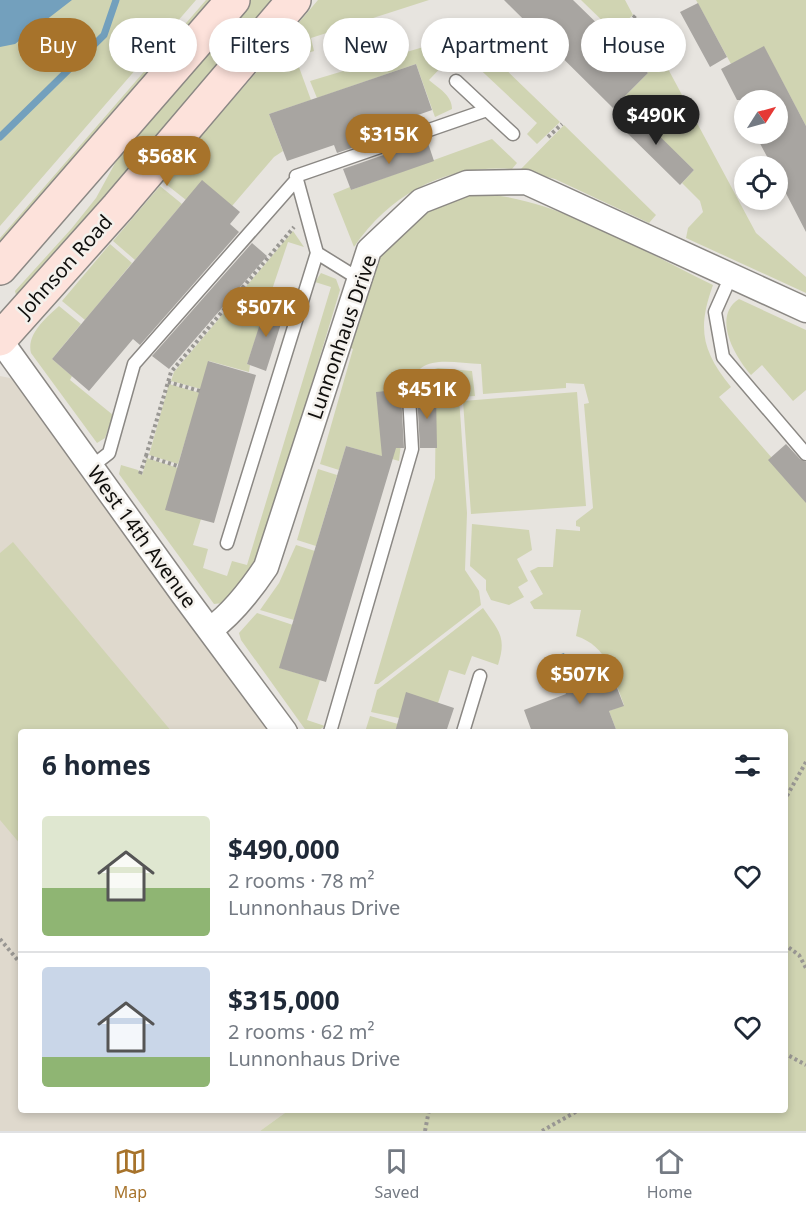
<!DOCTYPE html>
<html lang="en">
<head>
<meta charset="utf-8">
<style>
	:root { --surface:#fff; --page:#f2f2f3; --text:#1f2937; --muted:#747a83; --line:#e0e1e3; --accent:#a7732b }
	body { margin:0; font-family:"Noto Sans",sans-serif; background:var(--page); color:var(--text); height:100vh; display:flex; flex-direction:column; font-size:22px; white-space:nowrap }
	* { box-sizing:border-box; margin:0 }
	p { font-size:20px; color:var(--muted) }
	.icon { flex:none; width:33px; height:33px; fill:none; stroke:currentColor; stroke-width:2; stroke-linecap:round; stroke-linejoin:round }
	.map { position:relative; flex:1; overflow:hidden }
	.details { position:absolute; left:18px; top:729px; width:770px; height:384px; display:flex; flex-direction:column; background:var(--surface); border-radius:6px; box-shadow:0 3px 9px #0003 }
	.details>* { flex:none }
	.top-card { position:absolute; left:18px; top:18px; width:771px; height:54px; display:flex; gap:12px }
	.needle { width:39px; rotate:54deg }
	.fabs { position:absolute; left:734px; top:90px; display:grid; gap:12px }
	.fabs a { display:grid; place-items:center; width:54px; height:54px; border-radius:50%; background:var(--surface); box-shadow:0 3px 9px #0003; font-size:30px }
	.price { position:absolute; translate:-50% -51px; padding:0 14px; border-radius:21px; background:var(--accent); color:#fff; font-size:20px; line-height:39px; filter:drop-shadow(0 2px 3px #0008) }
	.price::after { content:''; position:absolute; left:50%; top:36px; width:18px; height:14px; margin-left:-9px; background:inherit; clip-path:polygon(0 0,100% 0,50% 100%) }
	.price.current { background:#222; color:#fff }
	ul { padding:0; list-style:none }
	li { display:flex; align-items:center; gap:18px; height:150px; padding:0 24px }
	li+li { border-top:2px solid var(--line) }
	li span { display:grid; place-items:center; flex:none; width:168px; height:120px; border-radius:6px; color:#555 }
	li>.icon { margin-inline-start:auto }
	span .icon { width:72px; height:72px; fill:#fffc; stroke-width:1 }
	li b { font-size:26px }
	h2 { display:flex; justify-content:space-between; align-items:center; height:72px; padding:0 24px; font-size:26px }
	.chip { padding:0 21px; border-radius:27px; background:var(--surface); box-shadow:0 3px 9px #0003; font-size:21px; line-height:54px }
	.chip.current { background:var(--accent); color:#fff }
	.tab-bar { display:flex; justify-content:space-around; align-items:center; height:84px; border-top:2px solid var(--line); background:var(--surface); font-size:16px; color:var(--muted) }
	.tab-bar a { display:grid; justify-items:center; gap:3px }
	.tab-bar .current { color:var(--accent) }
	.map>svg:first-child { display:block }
</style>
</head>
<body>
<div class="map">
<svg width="806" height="1131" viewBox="0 0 806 1131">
	<rect width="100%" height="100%" fill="#e7e4df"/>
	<path fill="#dfd9cd" d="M0 376 10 378 19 386 269 732H21V1110H289L260 1131H0Z"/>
	<path fill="#d0d4b2" d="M0 0H196L0 226Z
		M206 0H215L0 247V238L7 230Z
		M250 0H277L18 297 16 295 15 291 72 228 96 198 119 156Z
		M318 0H429L311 38 314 51 301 55 284 40Z
		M581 0H625L633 15 614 32Z
		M696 0H806V126L764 47 731 64Z
		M635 19 647 41 652 39 756 233 806 277V293L686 238 688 228 703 212 700 201 682 183 694 170 631 109 628 111 621 100 648 73 627 53 630 49 620 38Z
		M465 30 560 122 537 144 527 134 537 123 470 60 461 70 449 59 429 80C438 88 452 95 452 109L435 117 416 64 317 98 310 81 460 36Z
		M281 44 296 59 311 100 269 114 283 151 274 157 232 206 186 200 162 181Z
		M564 125 656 215 649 223 555 179 520 170Z
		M492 139 517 163 512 169C446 165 392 192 354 247L333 194 350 187 351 190Z
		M160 186 182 204 135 260 113 241Z
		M494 195C567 204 646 253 713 285 697 329 702 351 731 387L719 397 806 497V1131H260L289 1110H784V732H617L609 711 624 705C613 676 608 646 576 636L581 610 534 609 530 602 543 594 530 571 538 567H553L556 529 580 531V527L576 526V521L593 508 584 404 589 403 584 384 566 383V388L483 394 481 364C450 363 410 351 412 395H397L401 443 399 461 346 446 339 470 320 464 353 349 349 347 380 254 420 216 441 204 469 196Z
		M293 231 304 247 288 242 247 364 250 365 249 372 209 361 201 389 171 381 174 372Z
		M110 244 132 263 85 320 62 301Z
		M321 273 336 279 340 290 265 539 254 567 223 603 214 604 119 474 121 465 138 470 142 475 147 458 178 468 201 519 193 545 208 549 203 568 227 576 232 561 247 565 331 287 315 282Z
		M739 299 806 330V390L793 401 762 365 751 375C736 358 711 317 739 299Z
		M59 306 81 324 52 359 72 376 70 380 113 415 105 438 97 443 31 353C26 334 47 317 59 306Z
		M438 368 472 371 475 396 459 397 467 513 465 570 479 591 481 605 378 684H374L435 478 436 394H417L416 382 421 373Z
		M169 384 200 393 178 464 149 455Z
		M577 392 586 506 471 514 463 401Z
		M318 469 337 475 316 546 297 540Z
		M472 524 529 530 532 550 517 559 528 581 518 587 524 597 509 605 491 600 486 590V580L470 566Z
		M13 542 172 732H21V845L0 820V553Z
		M296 545 315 551 294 620 260 610 279 583Z
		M483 608C499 631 507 637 498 665L472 656 465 675 449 670 438 703 399 718 371 712 377 690Z
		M257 613 293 625 280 668 320 680 307 720 325 726 316 732H307L241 640 239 633Z
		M370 716 398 724 395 732H365Z"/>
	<path fill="#73a0bd" d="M0 0H72L15 44 0 47Z
		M564 653 573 675 549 684 541 661Z"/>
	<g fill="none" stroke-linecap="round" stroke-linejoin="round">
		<path stroke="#73a0bd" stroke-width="7" d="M0 137 104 35 116 0"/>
	</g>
	<path fill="#a8a5a1" d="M504 0H573L648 73 613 108Z
		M698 3 727 57 710 67 680 12Z
		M764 46 806 126V232L777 176V166H772L755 134H777V100H737L721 69Z
		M416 64 432 110 418 115 421 124 337 153 334 145 287 161 269 114Z
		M631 108 694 170 680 185 617 123Z
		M427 140 434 161 351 190 343 169Z
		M202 180 240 212 230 224 239 232 140 345 133 339 89 391 52 359Z
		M252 243 267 256 169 369 152 356Z
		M266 305 285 311 266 371 247 364Z
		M208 361 256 375 214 523 165 510Z
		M396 390 397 395 401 394 404 448H396L326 682 279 668 346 446 382 456 376 392Z
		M417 394H436L437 448H420Z
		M786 444 800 459 806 462V503L768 460Z
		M607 662 624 706 609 711 617 732H532L524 710 566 694 560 680Z
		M406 692 454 708 446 732H395Z"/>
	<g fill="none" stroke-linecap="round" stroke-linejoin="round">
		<defs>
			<path id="service" d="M456 81 487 110
				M731 276 715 312 723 357 806 454
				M359 279 317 253 296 176 487 110 513 134
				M91 467 109 453 134 364 297 179
				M227 543 317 253
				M330 732 412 449 409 396
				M463 732 480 676"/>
			<path id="minor" d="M0 340 182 593 285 732
				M210 630C233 613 250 591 266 567L369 250 421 201 467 183 526 182 806 310"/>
			<path id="secondary" d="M0 268 233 0
				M0 339 118 207 294 0"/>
		</defs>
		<use href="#service" stroke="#8b8884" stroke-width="15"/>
		<use href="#minor" stroke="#8b8884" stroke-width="27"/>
		<use href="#secondary" stroke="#8b8884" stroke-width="36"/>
		<path stroke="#999793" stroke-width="4" stroke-dasharray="3 3" stroke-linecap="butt" d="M613 40 636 15
			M548 137 562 124
			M168 382 200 391
			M146 456 171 372 294 227
			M140 474 146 456 178 466
			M784 801 806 762
			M0 939 21 964
			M784 944 799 955 806 968
			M784 1053 806 1065
			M425 1131 429 1110
			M542 1131 579 1110"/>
		<use href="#service" stroke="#fff" stroke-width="12"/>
		<use href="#minor" stroke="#fff" stroke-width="24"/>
		<use href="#secondary" stroke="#fde2db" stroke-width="33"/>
	</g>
	<g text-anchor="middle" stroke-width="5" stroke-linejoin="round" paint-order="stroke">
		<g font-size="20" fill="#100f0d" stroke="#f4f1ec">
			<text transform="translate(65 266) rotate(-48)" y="7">Johnson Road</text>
			<text transform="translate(342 337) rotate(-71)" y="7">Lunnonhaus Drive</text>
			<text transform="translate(142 537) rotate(54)" y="7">West 14th Avenue</text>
		</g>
	</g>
</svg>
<div class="fabs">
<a><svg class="needle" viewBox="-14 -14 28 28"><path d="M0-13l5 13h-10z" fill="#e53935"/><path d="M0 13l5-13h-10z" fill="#747a83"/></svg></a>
<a><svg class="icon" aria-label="locate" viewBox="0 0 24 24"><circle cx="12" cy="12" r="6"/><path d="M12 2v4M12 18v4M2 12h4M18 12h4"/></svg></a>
</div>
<b class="price current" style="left:656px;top:146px">$490K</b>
<b class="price" style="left:389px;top:165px">$315K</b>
<b class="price" style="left:167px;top:187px">$568K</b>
<b class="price" style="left:266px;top:338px">$507K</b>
<b class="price" style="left:427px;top:420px">$451K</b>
<b class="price" style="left:580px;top:705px">$507K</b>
<div class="top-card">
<a class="chip current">Buy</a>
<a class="chip">Rent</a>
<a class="chip">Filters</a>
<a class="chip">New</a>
<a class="chip">Apartment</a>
<a class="chip">House</a>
</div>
<section class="details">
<h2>6 homes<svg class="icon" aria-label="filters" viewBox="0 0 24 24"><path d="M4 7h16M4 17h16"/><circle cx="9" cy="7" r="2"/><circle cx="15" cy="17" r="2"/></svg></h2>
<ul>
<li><span style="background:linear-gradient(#dfe7d0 60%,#8fb573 0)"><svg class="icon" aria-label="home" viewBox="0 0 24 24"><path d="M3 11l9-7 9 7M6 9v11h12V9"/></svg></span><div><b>$490,000</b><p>2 rooms · 78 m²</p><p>Lunnonhaus Drive</p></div><svg class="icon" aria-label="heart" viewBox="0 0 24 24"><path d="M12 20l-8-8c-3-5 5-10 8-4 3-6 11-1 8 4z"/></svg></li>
<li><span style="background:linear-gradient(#c9d6e8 75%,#8fb573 0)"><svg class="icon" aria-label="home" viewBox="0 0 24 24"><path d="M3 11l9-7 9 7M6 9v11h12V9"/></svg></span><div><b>$315,000</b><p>2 rooms · 62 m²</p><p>Lunnonhaus Drive</p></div><svg class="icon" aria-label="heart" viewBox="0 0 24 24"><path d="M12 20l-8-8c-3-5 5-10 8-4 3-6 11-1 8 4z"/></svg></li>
</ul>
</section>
</div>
<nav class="tab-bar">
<a class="current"><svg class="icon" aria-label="map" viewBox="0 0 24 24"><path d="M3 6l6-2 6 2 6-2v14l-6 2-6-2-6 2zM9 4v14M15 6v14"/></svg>Map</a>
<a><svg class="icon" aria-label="saved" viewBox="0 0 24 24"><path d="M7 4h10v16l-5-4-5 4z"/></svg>Saved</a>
<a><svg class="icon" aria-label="home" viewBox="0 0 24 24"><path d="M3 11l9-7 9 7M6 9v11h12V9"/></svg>Home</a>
</nav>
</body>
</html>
